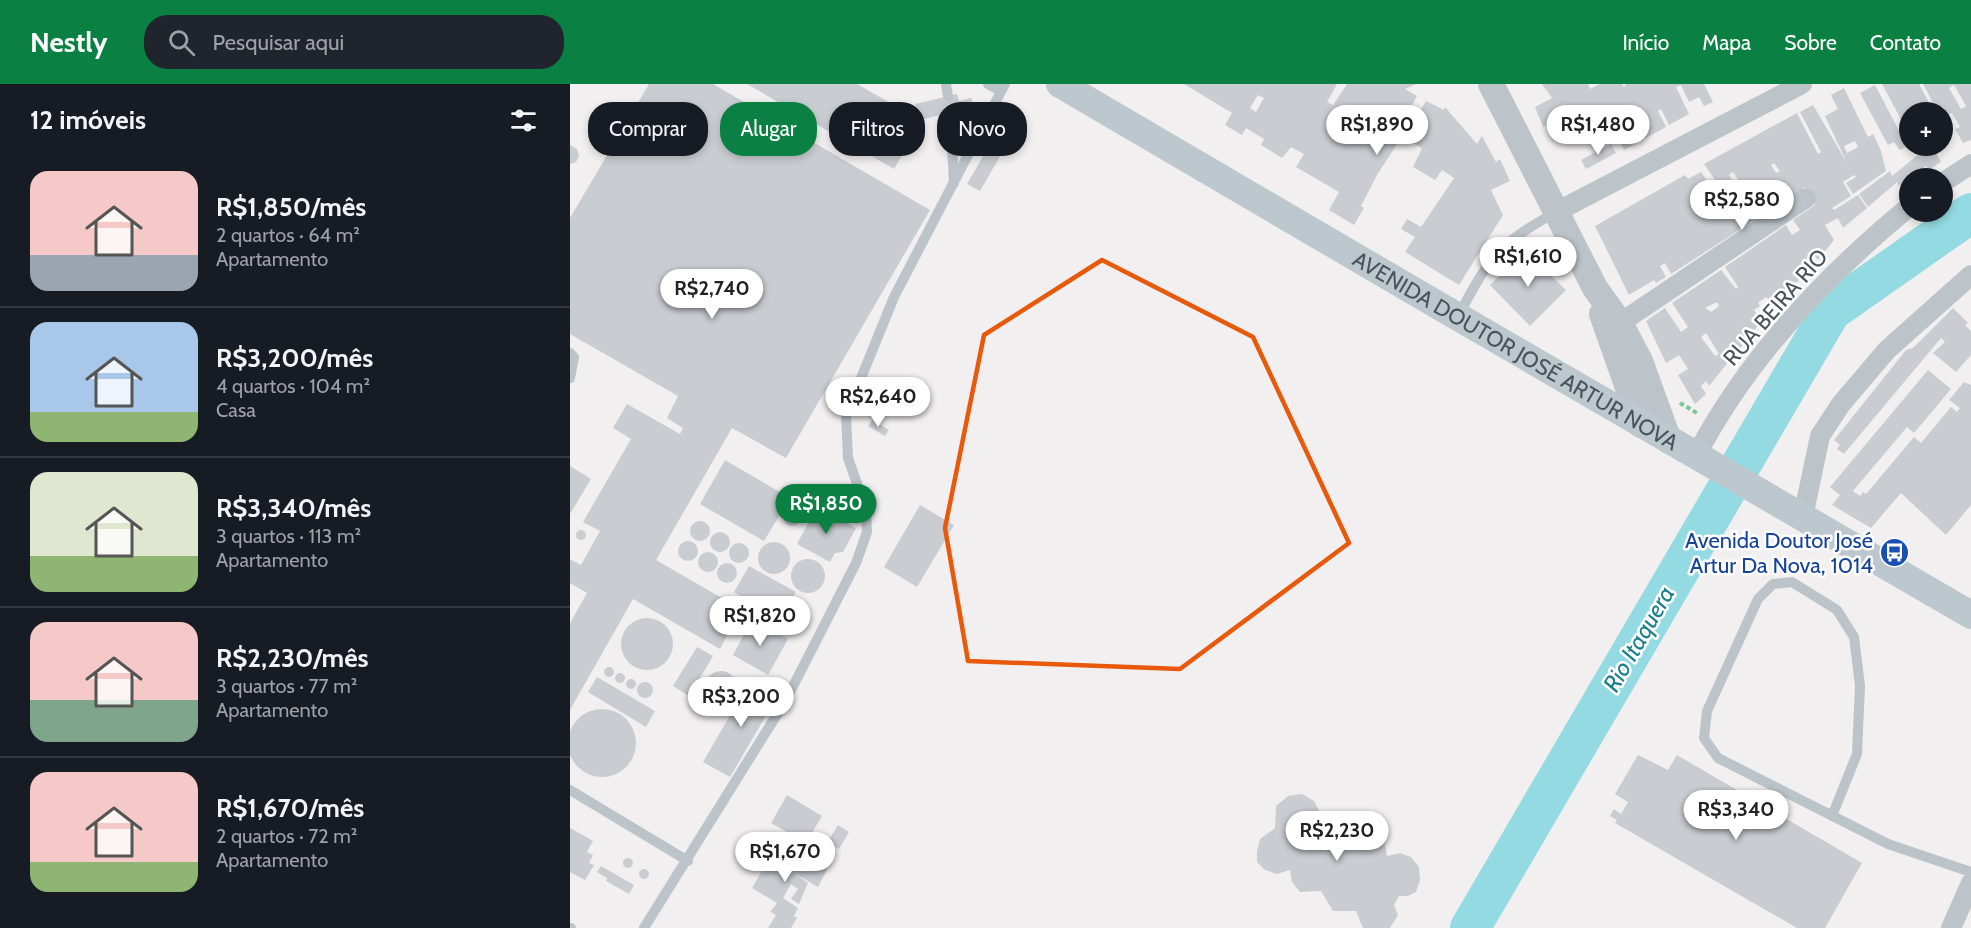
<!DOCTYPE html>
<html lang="pt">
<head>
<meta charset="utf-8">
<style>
	:root { --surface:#171b24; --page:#20242c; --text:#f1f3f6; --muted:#9ea1a6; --line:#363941; --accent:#0b8043 }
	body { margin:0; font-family:Cabin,sans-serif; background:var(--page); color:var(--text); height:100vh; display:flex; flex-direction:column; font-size:22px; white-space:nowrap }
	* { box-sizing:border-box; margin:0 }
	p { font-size:20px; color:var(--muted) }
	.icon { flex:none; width:33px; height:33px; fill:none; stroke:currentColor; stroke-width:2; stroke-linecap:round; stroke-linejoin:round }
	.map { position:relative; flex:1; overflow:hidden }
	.details { display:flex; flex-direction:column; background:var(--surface); width:570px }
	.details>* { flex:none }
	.banner { position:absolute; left:18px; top:18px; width:570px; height:54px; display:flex; gap:12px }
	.fabs { position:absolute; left:1329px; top:18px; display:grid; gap:12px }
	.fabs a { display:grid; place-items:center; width:54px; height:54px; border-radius:50%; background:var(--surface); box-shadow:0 3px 9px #0003; font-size:30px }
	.price { position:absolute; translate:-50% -51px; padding:0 14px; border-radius:21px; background:#fff; color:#222; font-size:20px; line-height:39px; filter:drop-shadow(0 2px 3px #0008) }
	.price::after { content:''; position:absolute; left:50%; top:36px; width:18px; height:14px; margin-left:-9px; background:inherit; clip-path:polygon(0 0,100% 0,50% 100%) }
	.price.current { background:var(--accent); color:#fff }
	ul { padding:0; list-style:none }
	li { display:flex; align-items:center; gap:18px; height:150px; padding:0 30px }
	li+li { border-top:2px solid var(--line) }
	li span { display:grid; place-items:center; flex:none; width:168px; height:120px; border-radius:18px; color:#555 }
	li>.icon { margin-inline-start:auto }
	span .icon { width:72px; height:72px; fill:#fffc; stroke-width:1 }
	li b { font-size:26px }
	h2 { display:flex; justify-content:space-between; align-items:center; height:72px; padding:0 30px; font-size:26px }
	.chip { padding:0 21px; border-radius:24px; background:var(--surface); box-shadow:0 3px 9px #0003; font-size:21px; line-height:54px }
	.chip.current { background:var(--accent); color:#fff }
	header { display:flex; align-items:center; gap:36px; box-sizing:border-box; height:84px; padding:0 30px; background:var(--accent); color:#fff }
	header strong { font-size:28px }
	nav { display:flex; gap:33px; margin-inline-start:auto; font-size:21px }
	.search { width:420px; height:54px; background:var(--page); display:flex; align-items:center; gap:15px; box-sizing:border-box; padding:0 21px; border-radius:24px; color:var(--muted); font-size:22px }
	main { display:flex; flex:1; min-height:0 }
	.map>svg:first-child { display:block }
</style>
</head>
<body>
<header>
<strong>Nestly</strong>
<div class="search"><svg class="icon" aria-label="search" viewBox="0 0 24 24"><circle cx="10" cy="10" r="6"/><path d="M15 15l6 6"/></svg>Pesquisar aqui</div>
<nav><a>Início</a><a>Mapa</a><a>Sobre</a><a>Contato</a></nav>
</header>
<main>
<section class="details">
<h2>12 imóveis<svg class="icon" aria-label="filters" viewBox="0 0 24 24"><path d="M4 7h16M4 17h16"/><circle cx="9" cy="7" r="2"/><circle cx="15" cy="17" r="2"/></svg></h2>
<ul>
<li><span style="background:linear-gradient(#f6c9c9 70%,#9aa5b1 0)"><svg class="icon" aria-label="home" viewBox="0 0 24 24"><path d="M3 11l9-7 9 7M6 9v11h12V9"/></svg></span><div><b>R$1,850/mês</b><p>2 quartos · 64 m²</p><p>Apartamento</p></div></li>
<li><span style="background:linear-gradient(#a9c7e8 75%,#8fb573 0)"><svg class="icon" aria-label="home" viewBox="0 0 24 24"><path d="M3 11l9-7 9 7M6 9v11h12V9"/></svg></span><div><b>R$3,200/mês</b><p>4 quartos · 104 m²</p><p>Casa</p></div></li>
<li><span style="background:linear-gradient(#dfe7d0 70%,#8fb573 0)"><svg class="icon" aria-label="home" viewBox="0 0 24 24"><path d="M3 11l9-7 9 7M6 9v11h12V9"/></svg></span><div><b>R$3,340/mês</b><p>3 quartos · 113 m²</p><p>Apartamento</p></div></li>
<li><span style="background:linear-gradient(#f6c9c9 65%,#7fa58c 0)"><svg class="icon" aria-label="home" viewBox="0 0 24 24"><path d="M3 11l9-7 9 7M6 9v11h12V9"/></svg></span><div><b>R$2,230/mês</b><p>3 quartos · 77 m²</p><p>Apartamento</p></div></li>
<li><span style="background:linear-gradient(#f6c9c9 75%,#8fb573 0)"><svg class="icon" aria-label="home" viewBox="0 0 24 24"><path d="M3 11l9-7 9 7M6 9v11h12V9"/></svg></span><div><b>R$1,670/mês</b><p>2 quartos · 72 m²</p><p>Apartamento</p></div></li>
</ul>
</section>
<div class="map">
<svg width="1401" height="844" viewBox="0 0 1401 844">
	<rect width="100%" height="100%" fill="#f1efef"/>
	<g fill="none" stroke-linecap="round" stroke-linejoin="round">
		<path stroke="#94dae2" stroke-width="40" d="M900 844 1261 227 1401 129"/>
	</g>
	<path fill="#c9cdd1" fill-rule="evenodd" d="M79 0H143L360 126 216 374 162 344 86 476 171 525 150 565 63 515 0 626V539L17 509 0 499V475L11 481 30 447 13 438 61 355 43 344 57 320 110 350 113 344 97 334 108 312 0 250V134Z
		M177 0H287L352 37 324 85Z
		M614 0H767L757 18 763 21 777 0H846L835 5 847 12 834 36 842 40 856 17 874 26 875 23 907 60 912 52 926 78 930 75 940 97 921 106 933 131 889 201 835 168 845 153 831 145 837 135 851 143 884 94 872 86 865 96 843 83 852 64 834 54 829 57 807 91 791 122 794 124 784 141 759 126 769 108 726 83 734 70 721 63 712 74 691 61 694 55 676 44 672 51 655 41 662 29ZM688 11 694 14 686 28 680 24Z
		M972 0H1018L1020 5 1030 0H1052L1054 3 1056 0H1134L1143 18 1134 22 1129 13 1119 18 1111 1 1106 3 1119 30 1099 41 1091 25 1088 27 1096 43 1054 66 1047 52 1066 42 1061 34 1058 36 1054 30 1001 58 989 35 973 43 965 23 982 14Z
		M1312 0H1349L1364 28H1340V52Z
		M1353 0H1401V56L1393 59 1385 45 1390 43 1382 29 1377 31 1373 23 1367 26ZM1384 1 1396 22 1391 25 1379 4Z
		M1305 1 1337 62 1330 66 1324 58 1318 61 1290 9Z
		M1274 4 1298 53 1303 50 1311 67 1316 87 1283 110 1276 99 1286 93 1284 91 1273 98 1281 112 1262 124 1264 126 1288 111 1297 124 1273 144 1268 134 1255 141 1264 156 1248 176 1245 172 1237 177 1241 183 1219 207 1216 204 1199 216 1196 213 1188 219 1190 222 1184 226 1192 237 1168 267 1166 265 1162 267 1164 271 1139 302 1136 297 1131 302 1136 310 1125 320 1108 291 1118 285 1109 271 1096 279 1076 237 1095 224 1111 248 1118 243 1102 219 1151 186 1166 205 1168 203 1155 183 1216 141 1222 151 1230 146 1223 136 1245 121 1235 103 1209 121 1193 97 1190 99 1205 123 1101 190 1095 179 1090 182 1096 193 1086 199 1084 196 1059 211 1025 142 1115 91 1118 95 1131 88 1146 110 1152 106 1134 80 1227 29 1248 70 1251 68 1230 28 1243 21 1277 79 1255 32 1268 25 1261 11ZM1285 57 1288 63 1277 69 1274 62ZM1204 79 1210 87 1206 89 1201 81ZM1163 88 1176 107 1171 110 1159 91ZM1147 218 1149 222 1141 228 1135 224ZM1136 249 1149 270 1145 272 1131 253Z
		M387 10 389 17 401 14 405 26 398 36 383 28 350 36 345 20Z
		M1041 60 1046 69 1016 85 1011 76Z
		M0 61 7 65 9 72 6 78 0 80Z
		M419 62 432 69 410 107 397 100Z
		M1345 62H1362L1371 78 1359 86 1356 82 1329 102 1327 98 1298 123 1289 110 1320 87 1322 92 1349 70Z
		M955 167 996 206 960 242 920 201Z
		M1383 224 1398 239 1395 241 1401 247V271L1386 288 1363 269 1375 258 1371 254 1274 370 1267 365 1270 361 1264 356 1336 266 1343 264Z
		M1358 286 1381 305 1344 349 1337 343 1283 407 1290 412 1293 408 1296 410 1344 353 1351 359 1381 323 1387 328 1390 324 1379 316 1394 298 1401 301V421L1376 451 1331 409 1301 444 1262 421 1270 411 1260 403Z
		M302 336 319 346 315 352 298 342Z
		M155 376 220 414 194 457 130 420Z
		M0 382 21 395 0 430Z
		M350 421 384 441 347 503 314 483Z
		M247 423 286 444 273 468 265 469 260 478 227 460Z
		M213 433a9 9 0 1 1 18 0a9 9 0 1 1-18 0Z
		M120 447a10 10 0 1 1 20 0a10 10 0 1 1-20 0Z
		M6 451a5 5 0 1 1 10 0a5 5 0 1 1-10 0Z
		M140 458a10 10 0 1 1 20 0a10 10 0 1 1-20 0Z
		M108 467a10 10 0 1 1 20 0a10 10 0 1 1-20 0Z
		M188 474a16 16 0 1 1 32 0a16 16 0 1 1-32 0Z
		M159 469a10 10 0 1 1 20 0a10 10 0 1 1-20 0Z
		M128 478a10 10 0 1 1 20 0a10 10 0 1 1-20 0Z
		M221 492a17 17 0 1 1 34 0a17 17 0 1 1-34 0Z
		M147 489a10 10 0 1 1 20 0a10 10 0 1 1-20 0Z
		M179 482 226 508 219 520 231 527 221 544 164 508Z
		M183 534 218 555 198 591 163 571Z
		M51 560a26 26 0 1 1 52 0a26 26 0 1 1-52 0Z
		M127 563 143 572 119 612 103 602Z
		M34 588a5 5 0 1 1 10 0a5 5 0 1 1-10 0Z
		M135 603a16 16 0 1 1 32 0a16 16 0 1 1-32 0Z
		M45 594a5 5 0 1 1 10 0a5 5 0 1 1-10 0Z
		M27 593 85 627 76 643 18 608Z
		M181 595 208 611 160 693 133 678Z
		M56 600a5 5 0 1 1 10 0a5 5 0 1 1-10 0Z
		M67 606a8 8 0 1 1 16 0a8 8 0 1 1-16 0Z
		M-2 659a34 34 0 1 1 68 0a34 34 0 1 1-68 0Z
		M1068 671 1098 686 1107 671 1292 779 1255 844H1227L1045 739 1047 736 1040 732 1044 725 1051 730 1058 718 1045 710Z
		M732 710 744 717 751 731H772L780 738 784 751 796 749 808 752 815 760 817 772 830 769 841 773 849 783 850 796 846 808 838 812H829L824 821 828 831 820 844H793L786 827H763L751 807 730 808 722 798 720 786 707 790 695 786 687 778V767L690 755 705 744 706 722 718 712Z
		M217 711 252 732 236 759 201 739Z
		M268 741 279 748 269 765 257 759Z
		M0 744 23 757 17 768 23 771 19 779 24 781 15 796 0 788Z
		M188 762 222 782 231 767 258 784 248 803 222 788 238 799 229 820 221 815 228 805 221 800 213 814 228 824 224 832 227 834 221 844H198L206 831 200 828 207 819 182 804 193 785 179 777Z
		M53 779a5 5 0 1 1 10 0a5 5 0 1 1-10 0Z
		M31 782 64 801 59 810 36 797 37 794 27 788Z
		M69 790a5 5 0 1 1 10 0a5 5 0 1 1-10 0Z"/>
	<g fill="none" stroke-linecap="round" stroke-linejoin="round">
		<path stroke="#7ec49a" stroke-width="4" stroke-dasharray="4.5 3" stroke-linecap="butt" d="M1110 319 1127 329"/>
		<path stroke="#bcc4ca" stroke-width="10" d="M376 0 378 12
			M418 0 431 7
			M380 28 384 99
			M889 231C919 173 929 160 986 128
			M0 269 4 273 0 294
			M0 706 118 777
			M1262 732 1287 670 1290 602 1284 553 1267 526 1222 498 1203 500 1188 515 1137 627 1134 654 1148 674 1318 760 1401 788
			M0 844H1
			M74 844 216 616 286 479 297 448 296 425 278 374 276 331 324 213 435 0"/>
		<path stroke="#bcc4ca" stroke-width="20" d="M1372 99 1401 80
			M986 128 1232 0
			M1050 239 1236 114
			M1126 372C1177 274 1255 192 1340 122
			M1233 433 1250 352 1271 320 1317 266 1401 191
			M1381 844 1401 799"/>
		<path stroke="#bcc4ca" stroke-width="26" d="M921 0 1025 204 1050 239 1070 277 1099 357
			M1032 230 1071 341"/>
		<path stroke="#bdc7ce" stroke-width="28" id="s1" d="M490 0C793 178 1097 355 1401 531"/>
	</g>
	<path fill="none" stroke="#e8590c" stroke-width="4.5" stroke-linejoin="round" d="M532 176 683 253 779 459 610 585 398 577 375 444 414 251Z"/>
	<defs>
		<symbol id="bus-disc" viewBox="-11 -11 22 22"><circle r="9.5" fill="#1a4fb4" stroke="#fff"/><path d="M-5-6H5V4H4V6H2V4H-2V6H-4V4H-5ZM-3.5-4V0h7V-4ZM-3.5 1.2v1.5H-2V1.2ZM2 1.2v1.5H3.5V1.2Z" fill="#fff"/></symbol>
	</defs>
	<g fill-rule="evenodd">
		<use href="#bus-disc" x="1308" y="452" width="33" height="33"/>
	</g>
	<g text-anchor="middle" stroke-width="5" stroke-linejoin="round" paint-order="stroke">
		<g font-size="22" fill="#49545a" stroke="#fff">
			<text transform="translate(1205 223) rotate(-49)" y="8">RUA BEIRA RIO</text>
			<text dy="8" stroke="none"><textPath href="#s1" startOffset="528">AVENIDA DOUTOR JOSÉ ARTUR NOVA</textPath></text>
		</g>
		<g font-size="22" fill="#164399" stroke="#fff" text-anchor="end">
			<text x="1303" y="464">Avenida Doutor José<tspan x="1303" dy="25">Artur Da Nova, 1014</tspan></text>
		</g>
		<g font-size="24" font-style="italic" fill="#1b808c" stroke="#fff">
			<text transform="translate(1069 555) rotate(-60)" y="8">Rio Itaquera</text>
		</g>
	</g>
</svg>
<div class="fabs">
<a>+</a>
<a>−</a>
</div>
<b class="price" style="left:807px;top:72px">R$1,890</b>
<b class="price" style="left:1028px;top:72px">R$1,480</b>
<b class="price" style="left:1172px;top:147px">R$2,580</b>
<b class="price" style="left:958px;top:204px">R$1,610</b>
<b class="price" style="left:142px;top:236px">R$2,740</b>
<b class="price" style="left:308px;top:344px">R$2,640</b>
<b class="price current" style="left:256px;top:451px">R$1,850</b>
<b class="price" style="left:190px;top:563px">R$1,820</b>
<b class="price" style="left:171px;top:644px">R$3,200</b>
<b class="price" style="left:1166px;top:757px">R$3,340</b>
<b class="price" style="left:767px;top:778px">R$2,230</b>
<b class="price" style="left:215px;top:799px">R$1,670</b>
<div class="banner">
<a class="chip">Comprar</a>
<a class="chip current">Alugar</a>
<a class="chip">Filtros</a>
<a class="chip">Novo</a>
</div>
</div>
</main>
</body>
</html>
